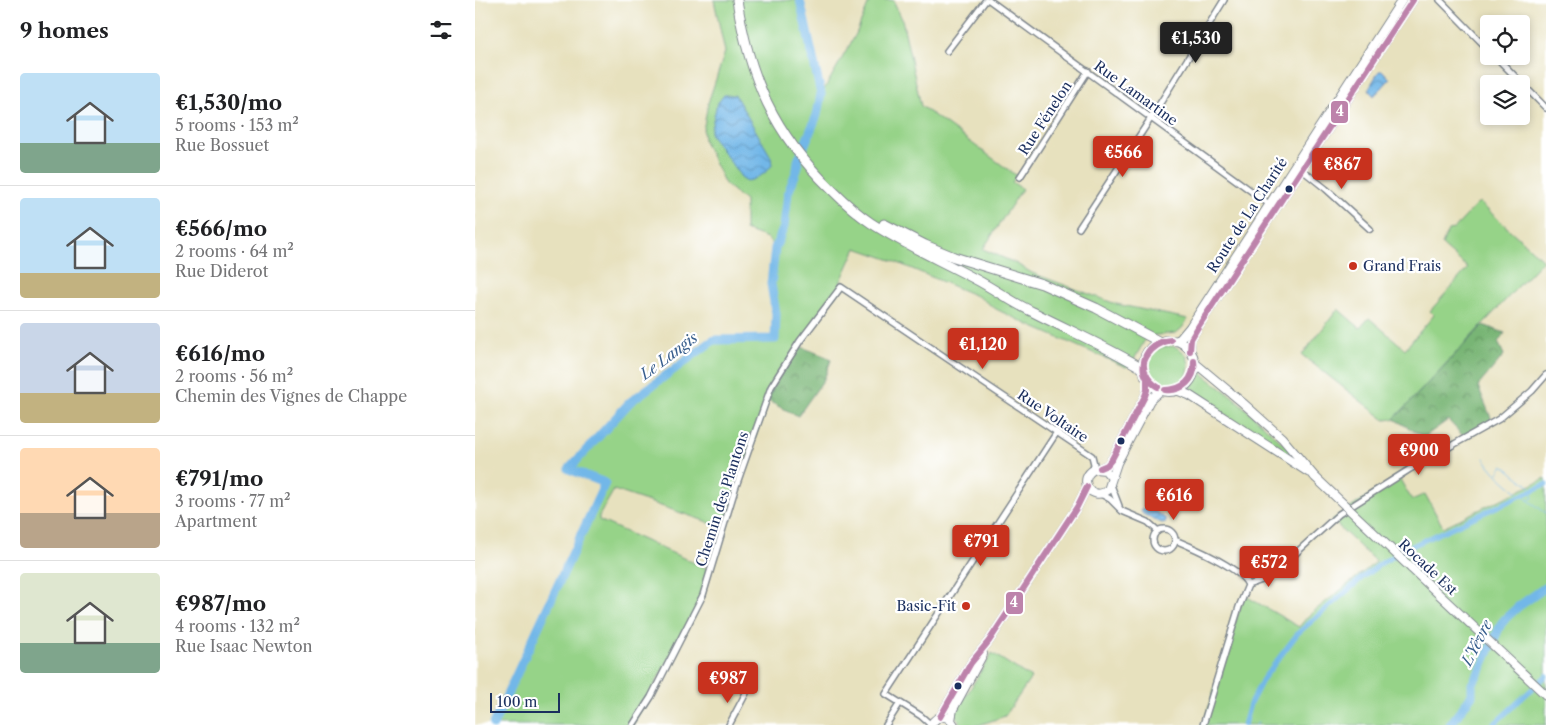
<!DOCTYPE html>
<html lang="en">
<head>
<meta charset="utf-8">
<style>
	:root { --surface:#fff; --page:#f6f6f6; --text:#202124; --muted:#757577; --line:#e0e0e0; --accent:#c8321e }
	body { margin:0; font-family:"Libre Caslon Text",serif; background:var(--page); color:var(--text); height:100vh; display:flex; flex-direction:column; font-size:19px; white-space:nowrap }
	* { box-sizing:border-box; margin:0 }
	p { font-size:16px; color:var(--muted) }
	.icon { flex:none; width:28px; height:28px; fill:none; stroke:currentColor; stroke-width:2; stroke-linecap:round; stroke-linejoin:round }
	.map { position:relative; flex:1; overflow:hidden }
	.drawer { display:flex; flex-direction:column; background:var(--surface); width:475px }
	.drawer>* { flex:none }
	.buttons { position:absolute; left:1005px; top:15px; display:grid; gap:10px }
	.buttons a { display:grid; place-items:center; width:50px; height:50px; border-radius:5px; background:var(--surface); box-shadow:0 2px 8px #0003; font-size:25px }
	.scale { position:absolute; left:15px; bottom:12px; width:70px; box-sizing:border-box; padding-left:5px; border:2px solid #1b2f5e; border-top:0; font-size:14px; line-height:18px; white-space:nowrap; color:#1b2f5e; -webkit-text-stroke:4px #fff; paint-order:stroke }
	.price { position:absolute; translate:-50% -42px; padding:0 11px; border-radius:5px; background:var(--accent); color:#fff; font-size:16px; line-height:32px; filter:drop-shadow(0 1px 2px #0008) }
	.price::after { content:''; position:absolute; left:50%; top:30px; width:15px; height:11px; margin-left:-8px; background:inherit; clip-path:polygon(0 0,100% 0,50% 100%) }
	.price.on { background:#222; color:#fff }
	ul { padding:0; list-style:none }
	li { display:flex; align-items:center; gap:15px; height:125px; padding:0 20px }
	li+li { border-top:1px solid var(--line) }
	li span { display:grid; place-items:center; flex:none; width:140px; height:100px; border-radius:5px; color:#555 }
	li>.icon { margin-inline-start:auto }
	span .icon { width:60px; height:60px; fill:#fffc; stroke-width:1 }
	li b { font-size:21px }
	h2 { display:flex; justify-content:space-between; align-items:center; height:60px; padding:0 20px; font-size:21px }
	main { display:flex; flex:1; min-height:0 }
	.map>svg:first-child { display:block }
</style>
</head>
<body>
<main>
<section class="drawer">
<h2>9 homes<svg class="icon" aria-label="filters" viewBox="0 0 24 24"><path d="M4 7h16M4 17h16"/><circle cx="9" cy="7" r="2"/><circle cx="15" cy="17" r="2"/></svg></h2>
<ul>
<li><span style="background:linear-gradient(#bfe0f5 70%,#7fa58c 0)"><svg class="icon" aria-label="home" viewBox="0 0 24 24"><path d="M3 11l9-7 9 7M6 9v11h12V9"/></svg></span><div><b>€1,530/mo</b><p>5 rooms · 153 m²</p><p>Rue Bossuet</p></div></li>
<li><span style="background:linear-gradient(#bfe0f5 75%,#c2b280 0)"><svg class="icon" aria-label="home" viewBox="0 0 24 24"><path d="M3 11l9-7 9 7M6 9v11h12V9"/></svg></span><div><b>€566/mo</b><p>2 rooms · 64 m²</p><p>Rue Diderot</p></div></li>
<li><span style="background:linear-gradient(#c9d6e8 70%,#c2b280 0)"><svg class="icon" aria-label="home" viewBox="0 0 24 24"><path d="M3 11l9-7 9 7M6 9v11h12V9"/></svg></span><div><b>€616/mo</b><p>2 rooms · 56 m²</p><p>Chemin des Vignes de Chappe</p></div></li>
<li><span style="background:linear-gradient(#ffd9b3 65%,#b9a48a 0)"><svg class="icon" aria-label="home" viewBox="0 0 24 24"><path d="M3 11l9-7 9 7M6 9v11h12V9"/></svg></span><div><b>€791/mo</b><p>3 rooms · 77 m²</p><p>Apartment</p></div></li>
<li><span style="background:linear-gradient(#dfe7d0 70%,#7fa58c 0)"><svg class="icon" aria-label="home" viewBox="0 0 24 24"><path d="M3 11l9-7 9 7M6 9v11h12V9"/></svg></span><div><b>€987/mo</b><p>4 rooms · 132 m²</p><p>Rue Isaac Newton</p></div></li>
</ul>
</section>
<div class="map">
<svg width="1071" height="725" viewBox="0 0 1071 725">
	<defs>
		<pattern id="forest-crowns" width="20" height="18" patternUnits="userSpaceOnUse" patternTransform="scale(1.25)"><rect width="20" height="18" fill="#78b574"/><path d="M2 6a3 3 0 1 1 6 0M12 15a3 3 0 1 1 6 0" fill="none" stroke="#629462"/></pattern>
		<pattern id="water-waves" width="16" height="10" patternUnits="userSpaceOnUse" patternTransform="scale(1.25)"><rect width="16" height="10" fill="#72b7e8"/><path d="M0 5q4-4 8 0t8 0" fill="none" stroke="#5d95bf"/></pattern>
	</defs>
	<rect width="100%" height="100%" fill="#fff"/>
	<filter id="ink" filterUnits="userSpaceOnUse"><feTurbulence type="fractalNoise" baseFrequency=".02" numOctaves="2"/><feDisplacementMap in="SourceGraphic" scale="10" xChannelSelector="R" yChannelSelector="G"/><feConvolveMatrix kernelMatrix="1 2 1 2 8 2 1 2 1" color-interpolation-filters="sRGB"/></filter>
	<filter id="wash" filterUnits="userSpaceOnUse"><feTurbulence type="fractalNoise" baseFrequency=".0096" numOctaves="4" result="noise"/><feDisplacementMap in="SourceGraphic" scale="20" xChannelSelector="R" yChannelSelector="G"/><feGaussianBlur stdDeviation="1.12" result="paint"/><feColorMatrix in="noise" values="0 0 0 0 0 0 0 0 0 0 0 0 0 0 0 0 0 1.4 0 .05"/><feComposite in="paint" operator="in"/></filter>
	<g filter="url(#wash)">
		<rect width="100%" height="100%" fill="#e7e1be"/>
		<path fill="#96d388" stroke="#588173" d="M239 0H325L347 93 381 34 395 0H418L427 19 446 106 542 176 537 182 547 189 508 249 540 263 557 273 641 304 713 319 707 328 701 333 672 336 656 365 651 367 556 326 521 309 504 297 416 260 381 248 366 281V287L301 378 248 529 230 521 139 490 124 516V520L235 570 228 595 158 725H18L130 484 94 469 155 402 236 342 240 340 300 338 301 314 296 284 300 248 292 238 270 230V201L250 184 229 141 228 131 233 103 250 52Z
			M1004 202 1068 260 919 419 910 420 827 355 863 309 885 328 894 318 930 349 959 315 955 311 993 268 967 245 973 230 979 229Z
			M674 366a20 20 0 1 1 40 0a20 20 0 1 1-40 0Z
			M726 373 758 397 816 451 811 456 713 391Z
			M923 476 937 500 950 494 968 527 1071 478V725H728L769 595 824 627 833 616 901 562 857 520Z
			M517 653 556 678 530 716 504 725H486L480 714Z"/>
		<path fill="url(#forest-crowns)" stroke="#4a7269" d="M1008 325 1030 333 1023 342 1029 355 1003 386 1018 423 990 438 973 420 949 437 919 419Z
			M324 346 352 357 356 360 349 379 323 416 293 401 303 379Z"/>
		<path fill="url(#water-waves)" stroke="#4673a3" d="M904 71H908L915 79 899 96 895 92 894 88Z
			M249 95H260L296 157 297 165C291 173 283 179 272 181L266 177 235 133 242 104Z
			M668 508 679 511 691 519V522L687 523 668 514 666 511Z"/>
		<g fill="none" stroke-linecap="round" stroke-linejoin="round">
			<path stroke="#72b7e8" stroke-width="1" d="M1009 458C1022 480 1051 498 1071 513
				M1023 473 1028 465 1059 490
				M1053 500 1058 498 1056 491
				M781 725 783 722"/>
			<path stroke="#72b7e8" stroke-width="5" d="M769 725 775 704 788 679 823 633 888 577 908 562 937 546 1071 484
				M1018 725 1071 676"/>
			<path stroke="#72b7e8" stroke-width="9" d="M18 725 130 483 94 469 155 402 236 342 240 340 300 339 301 314 296 284 300 248 309 227 313 193 322 170 323 161 342 115 346 94 325 0
				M975 725 997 695V684L1006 669 1026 624 1031 618 1044 606 1071 587"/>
		</g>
	</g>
	<g filter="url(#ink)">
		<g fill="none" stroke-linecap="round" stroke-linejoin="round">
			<defs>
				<path id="street" d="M514 0 794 204
					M965 0 1014 50
					M472 51 511 0
					M1020 56 1071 108
					M826 169 851 189 895 229
					M545 177 613 71
					M604 228 676 118 749 0
					M636 485 644 506
					M626 494 635 499 647 511 673 522 683 531
					M678 540a11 11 0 1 1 22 0a11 11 0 1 1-22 0Z
					M700 540C717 547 766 568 773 585L764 607 728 725
					M773 585 790 579 799 573 864 514 935 469 1024 419 1057 391 1071 375
					M158 725 176 697 228 595 260 489 296 387 325 341 366 287 617 456 619 464 618 469
					M254 725 271 693
					M411 725 425 703
					M456 725 446 716 411 694 582 432"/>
				<path id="primary" d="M668 366a26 26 0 1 1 52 0a26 26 0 1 1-52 0Z
					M700 341 705 339 715 327 927 0
					M715 351 716 339 723 327 938 0
					M720 363 768 403 807 438 840 477
					M701 390 714 395 833 472
					M625 468 632 465 637 459 670 396 672 390V379
					M636 477 630 470 620 469C601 478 616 503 633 490L642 463 675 400 686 390
					M936 568 1071 695
					M465 717 496 663 514 641 602 507 612 487
					M476 720 478 709 508 654
					M456 725C462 714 473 714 479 725"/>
				<path id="highway" d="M262 0C274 77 299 134 356 189 368 201 381 213 396 223 430 245 467 261 502 280 521 290 538 303 558 312 595 331 633 347 669 369
					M409 224 450 245 479 257 567 284 621 308 685 342"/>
			</defs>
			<use href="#street" stroke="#81888e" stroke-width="8"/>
			<use href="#primary" stroke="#81888e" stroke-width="10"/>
			<use href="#highway" stroke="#81888e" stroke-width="11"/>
			<use href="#street" stroke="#fff" stroke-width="5"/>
			<use href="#primary" stroke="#fff" stroke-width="8"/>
			<use href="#highway" stroke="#fff" stroke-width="9"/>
			<defs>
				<path id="primary-bridge" d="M840 477 936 568"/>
			</defs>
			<use href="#primary-bridge" stroke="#81888e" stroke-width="10" stroke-linecap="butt"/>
			<use href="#primary-bridge" stroke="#fff" stroke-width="8"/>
			<defs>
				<path id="bus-1" d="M715 351 716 339 723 327 938 0
					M683 387C659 372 667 342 696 340
					M683 387C680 385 676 383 673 380 660 361 678 344 696 340
					M690 390C707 392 722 379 719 361
					M690 390C708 390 719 380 719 361
					M625 468 632 465 637 459 670 396 672 390V379
					M465 717 496 663 514 641 602 507 612 487"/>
			</defs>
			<use href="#bus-1" stroke="#fff" stroke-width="10"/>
			<use href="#bus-1" stroke="#bd83ab" stroke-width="6"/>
		</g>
	</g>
	<g fill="#1b2f5e" stroke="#fff" stroke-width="2">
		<circle cx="814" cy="189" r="4.5"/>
		<circle cx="646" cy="441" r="4.5"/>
		<circle cx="483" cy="686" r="4.5"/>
	</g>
	<g fill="#c8321e" stroke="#fff" stroke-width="2">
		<circle cx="878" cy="266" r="5"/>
		<circle cx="491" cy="606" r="5"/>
	</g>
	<g text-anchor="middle" stroke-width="4.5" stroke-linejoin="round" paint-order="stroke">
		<g font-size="14" fill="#1b2f5e" stroke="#fff">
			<text transform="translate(661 93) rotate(36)" y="5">Rue Lamartine</text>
			<text transform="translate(570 118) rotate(-57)" y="5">Rue Fénelon</text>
			<text transform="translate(772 215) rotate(-57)" y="5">Route de La Charité</text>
			<text transform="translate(578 416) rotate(34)" y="5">Rue Voltaire</text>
			<text transform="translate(247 499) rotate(-72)" y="5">Chemin des Plantons</text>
			<text transform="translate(953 567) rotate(43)" y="5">Rocade Est</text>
		</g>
		<g font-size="14" fill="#1b2f5e" stroke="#fff" text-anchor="start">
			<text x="888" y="271">Grand Frais</text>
			<text x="481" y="611" text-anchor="end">Basic-Fit</text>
		</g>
		<g font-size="15" font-style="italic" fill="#395f8e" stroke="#fff">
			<text transform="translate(194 356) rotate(-37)" y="5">Le Langis</text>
			<text transform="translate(1002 643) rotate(-63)" y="5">L'Yèvre</text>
		</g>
	</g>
	<g stroke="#fff" stroke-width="2">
		<rect x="855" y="100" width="19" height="24" rx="5" fill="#bd83ab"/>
		<rect x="530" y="591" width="19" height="24" rx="5" fill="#bd83ab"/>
	</g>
	<g font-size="14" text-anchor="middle" font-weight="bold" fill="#fff">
		<text x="865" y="116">4</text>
		<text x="539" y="607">4</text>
	</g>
</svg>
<div class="buttons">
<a><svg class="icon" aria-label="locate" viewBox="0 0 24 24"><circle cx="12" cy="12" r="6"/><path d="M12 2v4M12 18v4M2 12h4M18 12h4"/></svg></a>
<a><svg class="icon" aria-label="layers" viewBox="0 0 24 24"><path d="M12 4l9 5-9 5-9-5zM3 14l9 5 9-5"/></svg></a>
</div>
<div class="scale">100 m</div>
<b class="price on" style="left:721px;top:64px">€1,530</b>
<b class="price" style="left:648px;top:178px">€566</b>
<b class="price" style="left:867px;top:190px">€867</b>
<b class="price" style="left:508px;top:370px">€1,120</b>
<b class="price" style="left:944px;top:476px">€900</b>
<b class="price" style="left:699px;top:521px">€616</b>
<b class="price" style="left:506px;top:567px">€791</b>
<b class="price" style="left:794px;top:588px">€572</b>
<b class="price" style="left:253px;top:704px">€987</b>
</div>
</main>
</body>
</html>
